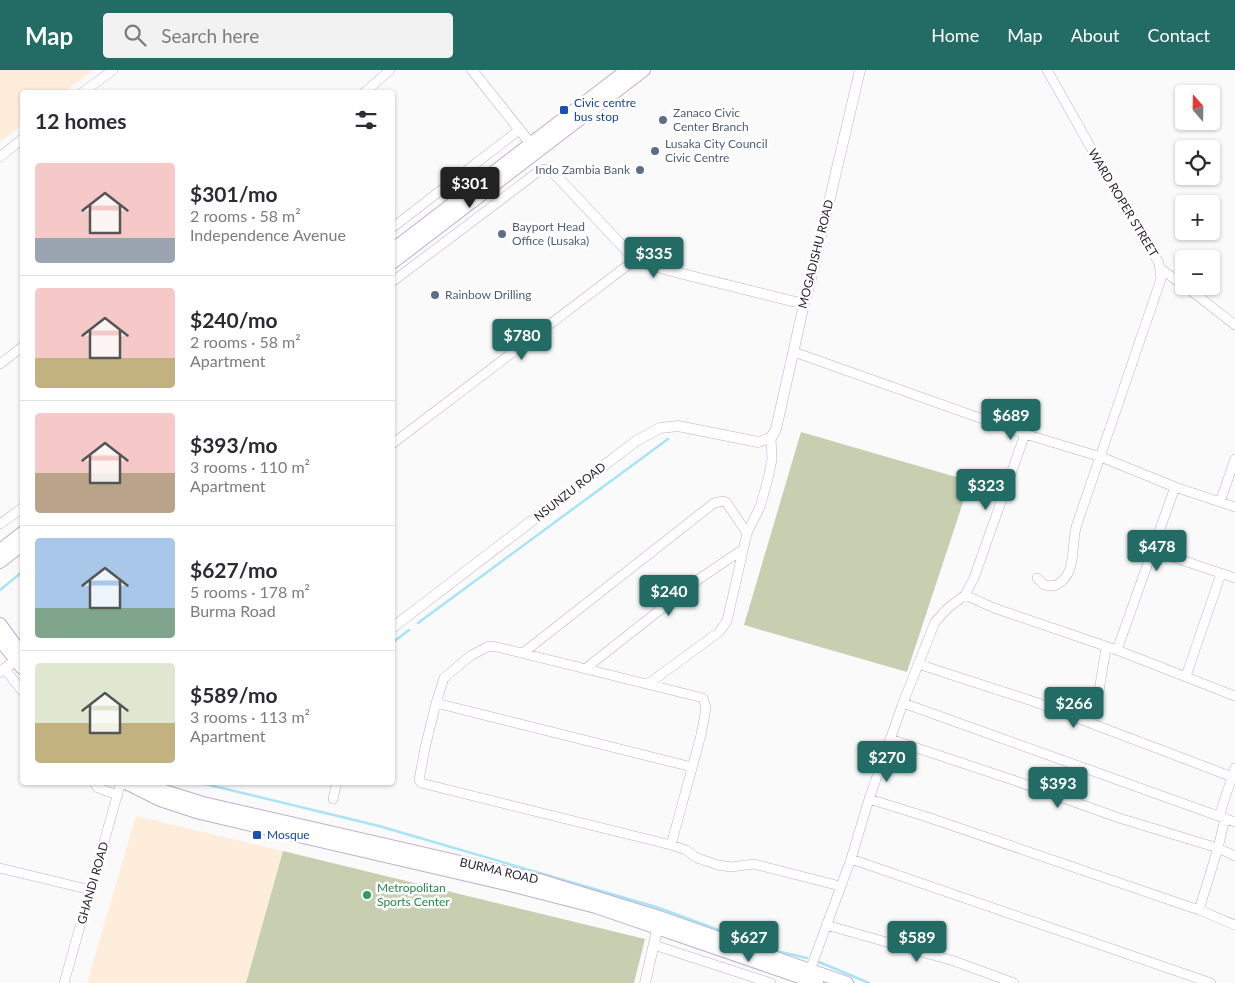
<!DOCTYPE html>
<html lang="en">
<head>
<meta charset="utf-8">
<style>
	:root { --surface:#fff; --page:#f2f2f3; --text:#2b2b33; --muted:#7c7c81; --line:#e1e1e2; --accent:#236c65 }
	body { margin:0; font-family:Lato,sans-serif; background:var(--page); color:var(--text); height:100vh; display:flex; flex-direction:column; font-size:19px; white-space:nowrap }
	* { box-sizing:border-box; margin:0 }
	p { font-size:16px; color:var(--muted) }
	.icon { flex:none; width:28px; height:28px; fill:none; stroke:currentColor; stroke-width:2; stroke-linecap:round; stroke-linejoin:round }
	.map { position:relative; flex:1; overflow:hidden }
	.panel { position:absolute; left:20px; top:20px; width:375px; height:695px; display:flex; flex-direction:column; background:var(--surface); border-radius:5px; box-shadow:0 1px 4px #0004 }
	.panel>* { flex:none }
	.needle { width:32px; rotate:340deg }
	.fabs { position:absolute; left:1175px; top:15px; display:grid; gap:10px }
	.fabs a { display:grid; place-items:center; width:45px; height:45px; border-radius:5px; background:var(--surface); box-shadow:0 1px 4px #0004; font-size:25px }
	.price { position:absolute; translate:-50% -42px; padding:0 11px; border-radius:5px; background:var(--accent); color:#fff; font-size:16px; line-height:32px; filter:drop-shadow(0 1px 2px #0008) }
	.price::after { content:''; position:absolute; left:50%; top:30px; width:15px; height:11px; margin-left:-8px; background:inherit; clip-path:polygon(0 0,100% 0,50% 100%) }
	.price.on { background:#222; color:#fff }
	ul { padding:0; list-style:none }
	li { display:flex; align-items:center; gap:15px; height:125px; padding:0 15px }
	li+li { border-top:1px solid var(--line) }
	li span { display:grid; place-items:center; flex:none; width:140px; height:100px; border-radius:5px; color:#555 }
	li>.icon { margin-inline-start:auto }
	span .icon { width:60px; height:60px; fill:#fffc; stroke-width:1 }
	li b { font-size:21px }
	h2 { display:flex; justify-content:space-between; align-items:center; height:60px; padding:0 15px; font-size:21px }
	header { display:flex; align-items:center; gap:30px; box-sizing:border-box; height:70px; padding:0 25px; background:var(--accent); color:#fff }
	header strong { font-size:24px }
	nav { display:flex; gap:28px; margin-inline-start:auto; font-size:18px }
	.search { width:350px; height:45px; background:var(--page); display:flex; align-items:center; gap:12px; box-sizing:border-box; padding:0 18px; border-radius:5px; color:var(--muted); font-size:19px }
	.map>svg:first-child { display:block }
</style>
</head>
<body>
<header>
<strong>Map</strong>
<div class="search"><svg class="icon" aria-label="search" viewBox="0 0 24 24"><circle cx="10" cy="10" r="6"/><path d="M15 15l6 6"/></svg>Search here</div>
<nav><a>Home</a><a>Map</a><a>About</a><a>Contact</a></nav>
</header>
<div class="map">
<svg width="1235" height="913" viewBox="0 0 1235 913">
	<rect width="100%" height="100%" fill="#fafafa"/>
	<path fill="#ffeddc" d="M0 0H93L64 22H22V55L0 72Z
		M136 746 283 781 246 913H87Z"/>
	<path fill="#c7cfb0" d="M801 362 970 411 907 602 744 555Z
		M283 781 645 869 634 913H246Z"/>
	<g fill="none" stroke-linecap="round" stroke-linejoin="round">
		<path stroke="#a7e4f4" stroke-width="2.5" d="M0 520 22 502
			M418 553 668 369
			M392 573 409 560
			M197 712 379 756 656 837 776 881 807 888
			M819 892 869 913"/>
		<defs>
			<path id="minor" d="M83 22 113 0
				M365 22 390 0
				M0 87 22 69
				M392 158 519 60
				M1160 198 1184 216
				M392 212 539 101 544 99 552 101
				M1185 216 1235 255
				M794 282 1025 364 1101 387 1175 417 1235 437
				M0 294 22 277
				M392 374 636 189
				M1220 432 1235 389
				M0 454 22 438
				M1152 480 1235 508
				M1037 508 1044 515 1054 516C1079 506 1070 474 1077 454L1161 209 1159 193 1107 106 1047 0
				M965 525 994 538 1117 580 1235 626
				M1117 580 1175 417
				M523 583 714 433 723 431 726 432 747 463
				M918 594 1035 632 1235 708
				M5 599 22 621
				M585 599 699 509 742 480
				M1186 606 1221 504
				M648 614 719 562 727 551 747 463 760 437 768 409 772 389 771 368
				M436 633 692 697
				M903 633 1235 752
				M1089 652 1099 621 1106 578
				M890 669 1013 710 1119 748 1218 778 1235 786
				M94 712 98 718 118 725
				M333 729 337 712
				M869 729 927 747 1199 840 1235 855
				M1219 746 1235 698
				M671 775 701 665 706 638 703 628 497 577 489 576 470 586 444 608 436 633 425 678 419 710 421 713 671 775 686 780 697 788 718 795 731 797 754 794 840 816
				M851 789 1211 913
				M0 798 91 820
				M1199 840 1218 778 1225 748
				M826 855 954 891 1014 913
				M654 875 771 913
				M810 900 851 789 869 729 903 633 935 552 948 538 965 525 974 508 1025 364
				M64 913 121 712"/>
			<path id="tertiary" d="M472 0 531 74
				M552 101 627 181 636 189 646 194 687 205 804 234
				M392 558 636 371 660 358 678 356 758 372 771 368 776 359 804 234 810 213 860 0
				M0 602 22 586
				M645 913 659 851"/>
			<path id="secondary" d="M392 180 627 0
				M392 193 644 0
				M0 480 22 463
				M0 492 22 475
				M0 554 22 584
				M0 570 22 598
				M124 712 160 730 200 743 510 815 596 837 817 913
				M144 712 161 720 203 733 539 810 659 847 847 913"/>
		</defs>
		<use href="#minor" stroke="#c2adcd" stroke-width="10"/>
		<use href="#tertiary" stroke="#c2adcd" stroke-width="11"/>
		<use href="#secondary" stroke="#c2adcd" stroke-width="14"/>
		<use href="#minor" stroke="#fff" stroke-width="9"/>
		<use href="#tertiary" stroke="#fff" stroke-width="10"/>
		<use href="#secondary" stroke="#fff" stroke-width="12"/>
	</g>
	<g fill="#1a4fb4" stroke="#fff" stroke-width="2">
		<rect x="559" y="35" width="10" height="10" rx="2.5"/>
		<rect x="252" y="760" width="10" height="10" rx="2.5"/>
	</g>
	<g fill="#5c6f8a" stroke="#fff" stroke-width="2">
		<circle cx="663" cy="50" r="5"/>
		<circle cx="655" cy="81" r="5"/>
		<circle cx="640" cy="100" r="5"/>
		<circle cx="502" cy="164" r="5"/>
		<circle cx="435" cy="225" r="5"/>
	</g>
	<circle fill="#2e9e5b" stroke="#fff" stroke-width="2" cx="367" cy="825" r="5"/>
	<g text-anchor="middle" stroke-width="5" stroke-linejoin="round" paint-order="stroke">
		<g font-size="12" fill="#164399" stroke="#fff" text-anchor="start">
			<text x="574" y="37">Civic centre<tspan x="574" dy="14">bus stop</tspan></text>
			<text x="267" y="769">Mosque</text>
		</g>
		<g font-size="12" fill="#4e5e75" stroke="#fff" text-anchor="start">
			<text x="673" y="47">Zanaco Civic<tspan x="673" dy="14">Center Branch</tspan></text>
			<text x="665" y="78">Lusaka City Council<tspan x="665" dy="14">Civic Centre</tspan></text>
			<text x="630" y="104" text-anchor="end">Indo Zambia Bank</text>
			<text x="512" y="161">Bayport Head<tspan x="512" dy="14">Office (Lusaka)</tspan></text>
			<text x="445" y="229">Rainbow Drilling</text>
		</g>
		<g font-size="12" fill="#2c2430" stroke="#fff">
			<text transform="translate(1123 133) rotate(59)" y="4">WARD ROPER STREET</text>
			<text transform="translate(816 184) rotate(-76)" y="4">MOGADISHU ROAD</text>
			<text transform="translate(570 422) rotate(-38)" y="4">NSUNZU ROAD</text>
			<text transform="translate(499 801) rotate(13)" y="4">BURMA ROAD</text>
			<text transform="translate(93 813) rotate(-74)" y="4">GHANDI ROAD</text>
		</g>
		<g font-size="12" fill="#27864d" stroke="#fff" text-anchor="start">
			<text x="377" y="822">Metropolitan<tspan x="377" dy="14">Sports Center</tspan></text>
		</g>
	</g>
</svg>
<div class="fabs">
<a><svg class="needle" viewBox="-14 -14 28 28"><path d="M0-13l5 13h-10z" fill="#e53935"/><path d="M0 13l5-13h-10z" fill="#7c7c81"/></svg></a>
<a><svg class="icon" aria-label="locate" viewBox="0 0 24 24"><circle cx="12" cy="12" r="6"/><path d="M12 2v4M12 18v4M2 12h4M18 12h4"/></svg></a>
<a>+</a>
<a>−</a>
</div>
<b class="price on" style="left:470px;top:139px">$301</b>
<b class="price" style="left:654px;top:209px">$335</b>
<b class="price" style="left:522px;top:291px">$780</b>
<b class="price" style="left:1011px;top:371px">$689</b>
<b class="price" style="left:986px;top:441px">$323</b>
<b class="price" style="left:1157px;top:502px">$478</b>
<b class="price" style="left:669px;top:547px">$240</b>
<b class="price" style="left:1074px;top:659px">$266</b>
<b class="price" style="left:887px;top:713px">$270</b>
<b class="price" style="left:1058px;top:739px">$393</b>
<b class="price" style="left:749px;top:893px">$627</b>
<b class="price" style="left:917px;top:893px">$589</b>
<section class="panel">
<h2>12 homes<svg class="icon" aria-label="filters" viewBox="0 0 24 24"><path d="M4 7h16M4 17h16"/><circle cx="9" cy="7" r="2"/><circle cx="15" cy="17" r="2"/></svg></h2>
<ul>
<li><span style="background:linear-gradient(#f6c9c9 75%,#9aa5b1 0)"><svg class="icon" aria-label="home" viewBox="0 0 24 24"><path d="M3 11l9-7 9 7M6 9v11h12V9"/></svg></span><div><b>$301/mo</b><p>2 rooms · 58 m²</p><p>Independence Avenue</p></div></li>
<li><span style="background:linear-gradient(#f6c9c9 70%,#c2b280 0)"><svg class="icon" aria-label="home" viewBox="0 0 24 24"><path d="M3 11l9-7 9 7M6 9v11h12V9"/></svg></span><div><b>$240/mo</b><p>2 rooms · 58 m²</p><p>Apartment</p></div></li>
<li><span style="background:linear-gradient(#f6c9c9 60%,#b9a48a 0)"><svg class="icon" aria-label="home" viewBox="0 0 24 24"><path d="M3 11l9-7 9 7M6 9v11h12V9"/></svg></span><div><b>$393/mo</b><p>3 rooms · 110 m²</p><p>Apartment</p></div></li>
<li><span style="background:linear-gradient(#a9c7e8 70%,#7fa58c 0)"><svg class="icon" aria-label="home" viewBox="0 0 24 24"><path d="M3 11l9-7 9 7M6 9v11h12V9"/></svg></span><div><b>$627/mo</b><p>5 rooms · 178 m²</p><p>Burma Road</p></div></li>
<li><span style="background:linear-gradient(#dfe7d0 60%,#c2b280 0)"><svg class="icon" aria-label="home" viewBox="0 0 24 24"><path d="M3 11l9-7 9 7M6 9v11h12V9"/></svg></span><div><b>$589/mo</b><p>3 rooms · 113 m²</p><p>Apartment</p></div></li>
</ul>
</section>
</div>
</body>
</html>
